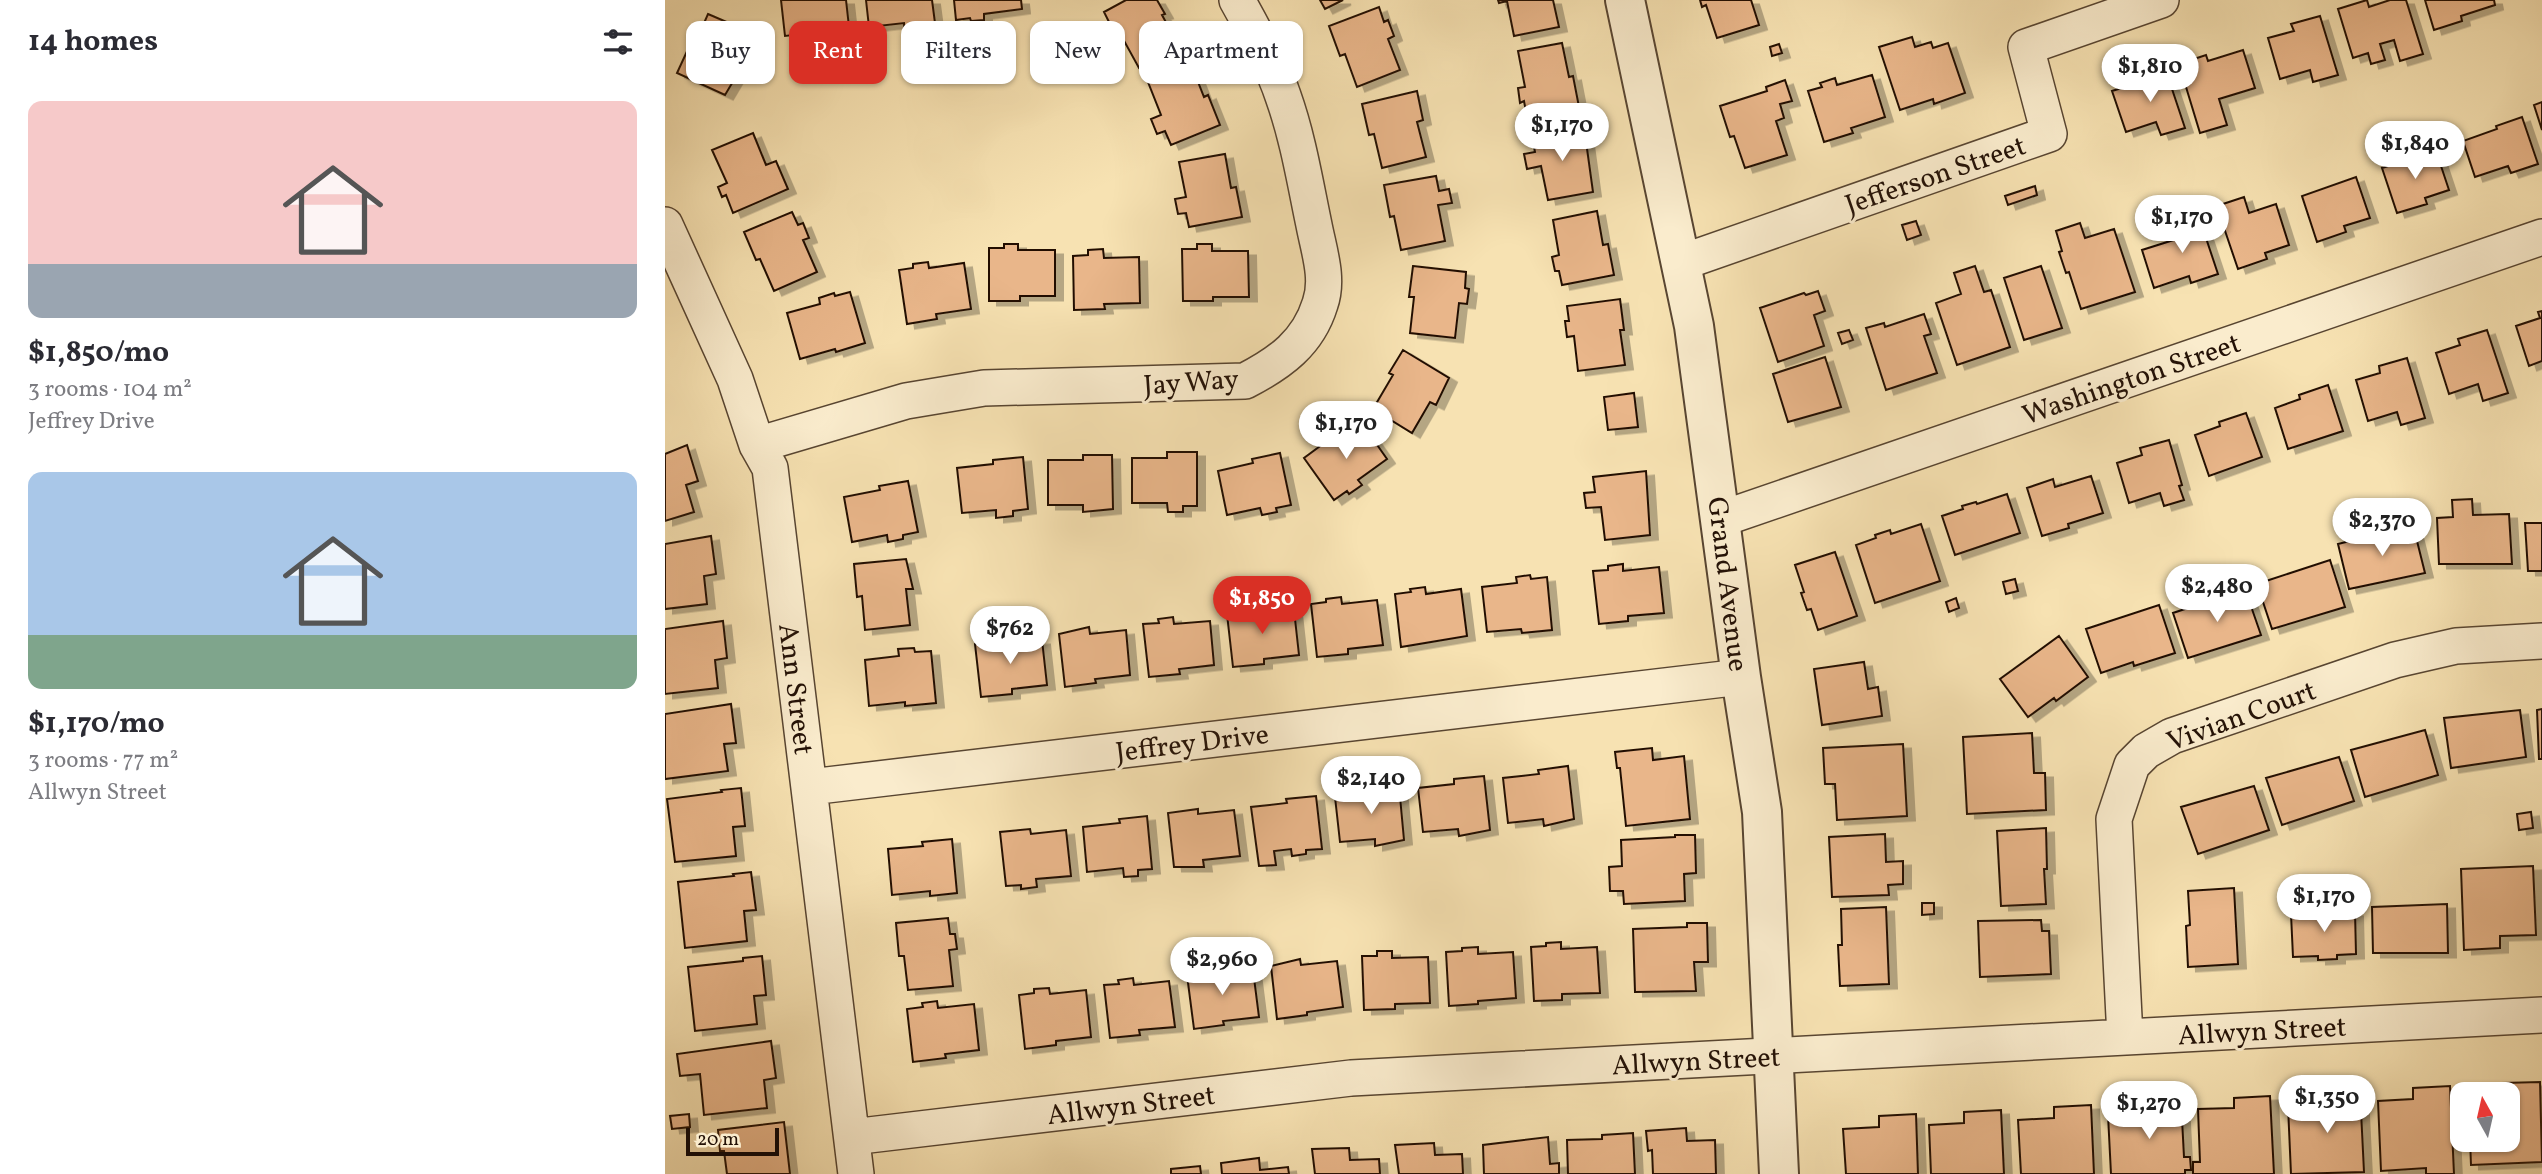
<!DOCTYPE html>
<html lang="en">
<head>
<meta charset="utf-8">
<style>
	:root { --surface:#fff; --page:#f7f7f7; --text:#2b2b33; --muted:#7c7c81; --accent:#d93025 }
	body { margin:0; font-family:Vollkorn,serif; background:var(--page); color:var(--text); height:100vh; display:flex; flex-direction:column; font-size:26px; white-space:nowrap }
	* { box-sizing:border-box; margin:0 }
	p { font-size:23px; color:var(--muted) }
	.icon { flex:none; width:38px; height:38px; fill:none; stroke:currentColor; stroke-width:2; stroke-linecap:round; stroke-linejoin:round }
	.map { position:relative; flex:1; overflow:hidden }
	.drawer { display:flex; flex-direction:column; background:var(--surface); width:665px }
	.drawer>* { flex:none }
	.banner { position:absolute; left:21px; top:21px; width:665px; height:63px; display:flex; gap:14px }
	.needle { width:46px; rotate:352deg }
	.tools { position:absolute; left:1785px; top:1082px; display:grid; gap:14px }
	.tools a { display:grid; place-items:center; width:70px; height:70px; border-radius:14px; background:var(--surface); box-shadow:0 2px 5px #0004; font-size:35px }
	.scale { position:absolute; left:21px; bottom:18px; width:93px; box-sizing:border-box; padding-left:7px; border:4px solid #231106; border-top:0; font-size:19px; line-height:24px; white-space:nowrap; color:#231106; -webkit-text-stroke:5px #faeccd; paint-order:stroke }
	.price { position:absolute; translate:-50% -60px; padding:0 16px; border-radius:24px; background:#fff; color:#222; font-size:23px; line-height:46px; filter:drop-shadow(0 2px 4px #0008) }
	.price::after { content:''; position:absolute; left:50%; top:42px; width:21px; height:16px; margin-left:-10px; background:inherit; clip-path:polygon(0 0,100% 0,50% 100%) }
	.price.current { background:var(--accent); color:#fff }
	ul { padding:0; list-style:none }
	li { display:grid; align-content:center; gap:14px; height:371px; padding:0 28px }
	li span { display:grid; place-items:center; height:217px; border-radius:14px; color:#555 }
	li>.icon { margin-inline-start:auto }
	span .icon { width:126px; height:126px; fill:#fffc; stroke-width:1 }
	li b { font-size:30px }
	h2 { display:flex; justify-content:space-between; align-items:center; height:84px; padding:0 28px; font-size:30px }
	.pill { padding:0 24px; border-radius:14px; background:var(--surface); box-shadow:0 2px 5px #0004; font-size:24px; line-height:63px }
	.pill.current { background:var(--accent); color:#fff }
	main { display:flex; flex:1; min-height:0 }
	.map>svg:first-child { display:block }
</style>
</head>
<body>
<main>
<section class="drawer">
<h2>14 homes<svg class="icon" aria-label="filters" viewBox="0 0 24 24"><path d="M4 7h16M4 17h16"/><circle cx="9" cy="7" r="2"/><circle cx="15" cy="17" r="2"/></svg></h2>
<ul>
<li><span style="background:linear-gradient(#f6c9c9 75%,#9aa5b1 0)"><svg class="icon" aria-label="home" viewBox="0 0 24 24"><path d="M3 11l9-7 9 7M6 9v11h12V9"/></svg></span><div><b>$1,850/mo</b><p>3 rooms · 104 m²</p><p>Jeffrey Drive</p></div></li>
<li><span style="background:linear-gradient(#a9c7e8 75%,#7fa58c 0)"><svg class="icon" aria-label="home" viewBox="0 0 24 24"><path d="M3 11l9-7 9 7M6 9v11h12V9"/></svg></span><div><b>$1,170/mo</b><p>3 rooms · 77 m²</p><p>Allwyn Street</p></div></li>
</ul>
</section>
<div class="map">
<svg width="1877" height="1174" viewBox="0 0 1877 1174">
	<defs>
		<filter id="shadow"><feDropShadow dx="8" dy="4.5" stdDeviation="0" flood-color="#0004"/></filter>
	</defs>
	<rect width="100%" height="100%" fill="#f7e2b2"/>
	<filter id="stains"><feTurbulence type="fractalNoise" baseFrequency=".00286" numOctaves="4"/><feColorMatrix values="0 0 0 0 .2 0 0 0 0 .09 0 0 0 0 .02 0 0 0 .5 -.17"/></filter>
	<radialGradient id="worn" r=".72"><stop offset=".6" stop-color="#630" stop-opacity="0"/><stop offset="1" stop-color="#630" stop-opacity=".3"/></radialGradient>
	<path fill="#e9b68a" stroke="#231106" stroke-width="2" filter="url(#shadow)" d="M116 0H181L185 36 155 39V32L120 36Z
		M201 0H267L270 23 256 25 257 38 240 40 239 23 204 27Z
		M289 0H356L357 9 319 14V20L306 21 305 18 291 20Z
		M461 0H492L500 14 497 15 514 46 474 68 457 37 450 41 443 28 446 26 439 12Z
		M655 0H678L660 9Z
		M833 0H888L894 27 849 36 842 1 834 3Z
		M1035 0H1086L1094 25 1052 38 1041 5 1037 7Z
		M1702 0 1704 7 1725 0H1741L1758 54 1735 61 1729 40 1715 44 1720 60 1706 64 1703 53 1688 58 1673 9Z
		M1760 0H1829L1830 5 1796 16 1797 21 1769 30Z
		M714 7 719 22 723 20 729 36 723 39 735 70 692 87 680 54 675 56 664 26Z
		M43 14 85 32 70 66 76 68 60 95 12 73 24 47 28 48Z
		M1655 16 1673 75 1648 82 1645 70 1615 79 1603 38 1629 31 1626 24Z
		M1247 37 1250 47 1266 42 1268 48 1283 43 1300 93 1269 104 1268 99 1235 110 1214 47Z
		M897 43 904 77 908 76 914 107 862 117 859 101 855 103 853 88 860 87 853 51Z
		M1114 44 1117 53 1107 56 1105 47Z
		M1578 50 1590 88 1554 99 1562 125 1535 133 1514 64 1541 55 1543 61Z
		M526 64 539 97 543 95 555 125 506 145 500 131 492 134 486 119 496 115 483 82Z
		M1500 68 1520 128 1496 135 1491 122 1461 132 1447 91 1473 83 1472 78Z
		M1207 75 1220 117 1186 128 1188 133 1159 142 1143 91 1157 87 1155 83 1170 78 1172 85Z
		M1120 80 1127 101 1115 104 1119 118 1111 121 1122 155 1080 168 1069 136 1065 137 1055 106 1102 91 1101 87Z
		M752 91 758 120 752 122 761 157 717 168 709 134 704 135 697 104Z
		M1877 102V130L1869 105Z
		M1857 117 1873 164 1846 173 1843 166 1810 177 1798 141 1832 129 1831 126Z
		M919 127 928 192 883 200 876 166 862 169 859 154 870 152 867 137Z
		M88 133 101 165 111 161 123 189 68 213 61 195 57 197 53 187 62 183 47 150Z
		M1771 151 1784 190 1760 198 1762 204 1732 213 1717 168Z
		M560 154 566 188 571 187 577 217 524 227 521 213 513 214 510 199 521 197 514 162Z
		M771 176 774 191 784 189 787 203 773 205 780 241 736 250 729 216 725 217 719 185Z
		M1691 177 1705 218 1679 226 1681 232 1652 242 1637 196Z
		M1370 186 1372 195 1343 205 1340 196Z
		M1579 197 1584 213 1611 204 1624 245 1600 253 1602 259 1573 269 1557 222 1560 221 1555 205Z
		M932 211 938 245 943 244 949 275 897 285 894 271H890L887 257 894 255 888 220Z
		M1532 211 1553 274 1526 283 1524 276 1489 288 1477 250 1518 237 1512 218Z
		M127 212 133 225 138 223 144 238 138 240 152 272 109 291 95 259 91 260 79 232Z
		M1251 221 1256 235 1242 240 1237 225Z
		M1415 223 1420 238 1449 229 1470 292 1416 309 1404 272 1401 273 1394 252 1397 251 1391 231Z
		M339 244H353V250H390V296H355V301H324V248H339Z
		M532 244H547V251H583L584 297H548V301H518L517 249H532Z
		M438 249 439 258 474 257 475 303 439 304 440 309 409 310 408 256 423 255V250Z
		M263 262 264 268 299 263 306 309 271 314 272 319 242 324 234 270 248 268V264Z
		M748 266 801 272 800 288 804 289 802 304 794 303 790 338 745 333 749 297H744Z
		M1310 266 1319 292 1326 290 1345 347 1292 365 1271 303 1296 294 1289 273Z
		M1376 266 1397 328 1359 340 1339 278Z
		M1153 291 1160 311 1149 315 1159 346 1113 362 1095 308 1139 293 1141 295Z
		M185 292 200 343 171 352 170 349 135 359 122 313 155 304 154 298 169 293 170 296Z
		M955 299 959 330H955L960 365 913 371 909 336 902 337 900 321H904L902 306Z
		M1877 311V361L1864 366 1851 326 1875 318 1873 312Z
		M1259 314 1266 334 1259 336 1272 373 1221 390 1201 328 1219 323 1220 327Z
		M1184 330 1188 340 1177 344 1173 333Z
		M1822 330 1843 393 1818 401 1813 384 1784 394 1771 353 1795 345 1793 339Z
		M738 350 784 378 771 405 765 402 747 433 708 409 728 375 724 373Z
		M1160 357 1176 407 1123 422 1108 374Z
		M1742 358 1760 418 1736 425 1732 412 1703 421 1691 380 1715 373 1714 366Z
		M1663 385 1678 431 1623 449 1610 408 1635 399 1634 395Z
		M969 393 973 427 943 430 939 397Z
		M1581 413 1597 457 1544 476 1530 435 1555 426 1554 422Z
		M696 422 722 459 693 480 697 485 684 494 682 491 669 500 639 458 662 441 664 445Z
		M1504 440 1517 485 1514 486 1519 500 1499 506 1495 493 1464 503 1452 463 1477 455 1475 448Z
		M22 445 33 481 21 485 29 512 0 521V454Z
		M502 452H532V506H518V512H503L502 503H467V458H502Z
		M615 453 626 505 611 508 612 512 597 515 595 508 562 515 553 471 588 463 587 459Z
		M418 455H447L448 509 418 512V505H383V460H418Z
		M358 457 363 509 348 511V516L331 518V510L297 513 292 468 328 464V460Z
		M981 471 985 535 940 540 936 507 921 508 919 493 930 492 928 477Z
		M1426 476 1438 513 1403 524 1404 528 1377 536 1362 488 1388 479 1390 487Z
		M243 481 253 532 238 535V539L223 542 222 535 187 542 179 497 215 490 214 486Z
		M1342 494 1355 533 1290 555 1277 516 1298 509 1297 506 1311 502 1312 504Z
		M1807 499 1808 515 1844 514 1847 564H1774L1772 518 1788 517 1787 500Z
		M1860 523H1877V571H1863Z
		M1256 524 1275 581 1210 603 1191 545 1211 538 1210 535 1225 530 1226 534Z
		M1748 525 1760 573 1684 589 1673 544Z
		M46 536 51 574 39 576 42 604 0 609V544Z
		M1170 552 1192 616 1153 630 1146 609 1142 610 1136 593 1139 592 1130 565Z
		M241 559 248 589H241L245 625 200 630 197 596 192 597 189 564Z
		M1665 560 1680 607 1607 629 1592 584Z
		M958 564V571L994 567 999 613 963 616V621L934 624 928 571 943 570V566Z
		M865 575 866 579 882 577 887 630 857 633 856 629 822 632 817 587 852 583 851 577Z
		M1350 579 1353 591 1341 594 1338 582Z
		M760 587 761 594 796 589 802 636 736 647 730 594 746 592 745 589Z
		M1580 589 1596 635 1523 658 1508 613Z
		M676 597 677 604 712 600 718 645 683 649V654L652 657 646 604 661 602V599Z
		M1291 598 1294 608 1284 612 1281 602Z
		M1494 605 1510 653 1469 666 1468 662 1436 673 1421 629Z
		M592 607 593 614 629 610 634 655 599 659V664L568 667 562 614 578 612 577 609Z
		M508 617 509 624 545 621 549 665 514 669 515 674 484 677 478 624 494 623 493 619Z
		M58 621 62 658 50 660 53 688 0 694V629Z
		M424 627 425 634 461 630 465 675 430 679 431 683 400 687 394 634Z
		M340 635 341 644 377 640 382 685 347 689V694L316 697 310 644 326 642 325 637Z
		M1394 636 1423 677 1391 701 1389 698 1363 717 1335 679Z
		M249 648 250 652 266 651 271 703 240 706V702L204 706 200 660 234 656 233 649Z
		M1199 662 1203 689 1213 687 1217 716 1157 725 1149 669Z
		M66 704 71 743 59 744 63 771 0 779V714Z
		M1877 709V759H1874L1872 710Z
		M1855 710 1861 757 1786 768 1779 718Z
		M1760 730 1773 775 1700 797 1686 750Z
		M1367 733 1369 773H1380L1381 810 1302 814 1298 737Z
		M1238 744 1242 816 1172 820 1170 784H1160L1158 748Z
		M987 748 988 760 1019 756 1025 819 961 826 955 768H952L950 752Z
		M1674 757 1689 801 1617 825 1601 778Z
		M903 766 909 819 879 826 878 819 843 823 838 778 874 774 873 770Z
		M819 776 825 830 794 836 793 829 758 832 753 788 789 784V779Z
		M734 786 739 840 710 846V839L675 842 670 797 704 793V789Z
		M1589 786 1604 830 1533 854 1516 807Z
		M76 788 80 826 68 827 71 856 10 862 2 799 57 792 56 790Z
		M651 796 657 849 641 850V854L627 856 626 849 609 851 611 865 594 866 586 807 622 803 621 799Z
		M533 809V814L569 810 575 856 538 860 539 867H509L503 813Z
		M1866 812 1868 828 1854 830 1852 814Z
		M482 816 487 869 473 870V876L459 877 458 868 422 872 418 827 455 823 454 819Z
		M1381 828 1382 869H1379L1381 904 1336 906 1332 831Z
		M365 829 366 834 401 830 406 876 371 879 372 887 356 889V885L341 886 335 832Z
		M1220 834 1221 862 1238 861V884L1223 885 1224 895 1167 897 1164 837Z
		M1010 835H1030L1031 873 1019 874 1020 901 959 904 958 891H945L944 867 957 866 956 840 1010 837Z
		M287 839 292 893 265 896V891L227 895 223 849 258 846 257 842Z
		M1868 866 1871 935 1835 936V948L1799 950 1796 869Z
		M86 872 91 910 79 911 82 941 20 948 13 882 69 876 68 874Z
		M1569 888 1573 964 1523 967 1521 926 1525 925 1523 891Z
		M1257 903H1269V914L1257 915Z
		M1782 904 1783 953H1708L1707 907Z
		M1221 907 1224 984 1175 986 1173 945H1177L1176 909Z
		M1677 908V912H1690L1691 954 1672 955V959L1653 960V956L1628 957 1626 914 1662 913 1661 909Z
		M283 918 285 934H290L292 949 284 950 288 986 243 990 239 956H234L231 923Z
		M1376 920 1377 931H1384L1386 974 1315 977 1313 921Z
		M1022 923H1042L1043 962H1029L1031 991 970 992 968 929 1022 927Z
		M896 942V949L932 947 935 993 897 994V1000L869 1001 866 947 881 946V943Z
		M813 947V954L848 952 851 998 813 1001V1004L784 1006 781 952 797 951V948Z
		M712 951H727V958L763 957 765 1003 730 1004V1009L699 1010 697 956H712Z
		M97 956 101 995 89 996 92 1024 30 1031 23 967 78 961V958Z
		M635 959 636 965 672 961 678 1007 642 1012V1015L612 1019 606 966Z
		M552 968 553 974 588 970 594 1017 558 1021 559 1025 529 1029 522 975 537 973V970Z
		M468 978 469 985 504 981 510 1027 474 1030 475 1035 445 1038 439 985 454 984 453 980Z
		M384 988 385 994 421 990 426 1037 391 1041V1045L360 1049 354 995 369 993V989Z
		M272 1001 273 1008 309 1004 314 1050 280 1054 281 1058 248 1062 242 1009 258 1007 257 1003Z
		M106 1041 111 1078 99 1080 102 1108 39 1115 35 1074 15 1076 12 1054Z
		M1875 1082 1877 1162 1806 1165 1805 1139H1843V1094H1839L1838 1083Z
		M1785 1086 1789 1174H1761V1168L1716 1171 1713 1101 1748 1099V1088Z
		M1695 1091 1699 1172 1626 1174 1623 1106 1658 1104V1093Z
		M1605 1096 1609 1174H1528V1162H1535L1533 1109 1569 1108V1098Z
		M1516 1100 1519 1157H1525L1526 1170H1520V1174H1446L1443 1115 1479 1113 1478 1102Z
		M1426 1105 1429 1174H1356L1353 1120 1389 1118V1107Z
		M1336 1110 1339 1174H1266L1264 1125 1299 1123V1112Z
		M24 1114 25 1127 7 1129 5 1116Z
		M1251 1114 1253 1174H1181L1178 1129 1214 1127V1116Z
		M119 1122 125 1174H62L59 1151H55L53 1130Z
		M1021 1128 1022 1141 1050 1140 1051 1174H988L987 1150 983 1151 981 1131Z
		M968 1133 970 1174H903L902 1140 937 1139V1135Z
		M883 1137 885 1164 894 1163V1174H819L818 1145Z
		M769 1143 770 1155 797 1154 798 1174H734L730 1145Z
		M684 1148 685 1160 714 1159 715 1174H650L647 1149Z
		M594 1158 595 1170 623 1167 624 1174H557L556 1163Z
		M535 1166 536 1174H506V1169Z"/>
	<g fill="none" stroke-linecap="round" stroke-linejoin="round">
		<defs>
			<path id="minor" d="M0 225 70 379 92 445 105 468 191 1174
				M1015 263 1384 134 1361 47 1496 0
				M92 445 241 401 319 388 580 381C615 363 643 343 655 304 664 279 654 251 649 225 640 182 633 138 618 96 607 63 589 30 572 0
				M1056 519 1877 237
				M145 787 1076 677
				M1460 1037 1449 819 1467 765 1481 751 1507 736 1730 660 1791 646 1877 641
				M187 1137 686 1078 1877 1015"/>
			<path id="tertiary" d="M960 0 1029 326 1076 677 1097 812 1114 1174"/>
		</defs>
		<use href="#minor" stroke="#584531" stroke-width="38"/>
		<use href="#tertiary" stroke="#584531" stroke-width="42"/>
		<use href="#minor" stroke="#faeccd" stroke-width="35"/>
		<use href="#tertiary" stroke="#faeccd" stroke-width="38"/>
	</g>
	<g text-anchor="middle" stroke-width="6" stroke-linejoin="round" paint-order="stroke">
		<g font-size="28" fill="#231106" stroke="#faeccd">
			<text transform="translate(1270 174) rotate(-19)" y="10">Jefferson Street</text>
			<text transform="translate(1466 378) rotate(-19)" y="10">Washington Street</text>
			<text transform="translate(526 381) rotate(-4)" y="10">Jay Way</text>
			<text transform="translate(1064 584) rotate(83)" y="10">Grand Avenue</text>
			<text transform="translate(132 689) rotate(83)" y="10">Ann Street</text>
			<text transform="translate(1576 715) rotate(-20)" y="10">Vivian Court</text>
			<text transform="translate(527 742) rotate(-7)" y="10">Jeffrey Drive</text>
			<text transform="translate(1597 1030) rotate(-3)" y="10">Allwyn Street</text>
			<text transform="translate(1031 1060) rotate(-3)" y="10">Allwyn Street</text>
			<text transform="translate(466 1104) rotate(-7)" y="10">Allwyn Street</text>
		</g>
	</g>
	<rect width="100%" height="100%" filter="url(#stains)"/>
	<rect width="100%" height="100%" fill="url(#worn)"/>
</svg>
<div class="tools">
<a><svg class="needle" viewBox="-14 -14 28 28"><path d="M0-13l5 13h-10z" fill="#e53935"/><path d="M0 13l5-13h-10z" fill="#7c7c81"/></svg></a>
</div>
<div class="scale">20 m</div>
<b class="price" style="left:1485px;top:104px">$1,810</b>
<b class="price" style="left:897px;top:163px">$1,170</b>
<b class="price" style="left:1750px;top:181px">$1,840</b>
<b class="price" style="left:1517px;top:255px">$1,170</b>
<b class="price" style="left:681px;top:461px">$1,170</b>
<b class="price" style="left:1717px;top:558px">$2,370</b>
<b class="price" style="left:1552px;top:624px">$2,480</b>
<b class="price current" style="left:597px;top:636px">$1,850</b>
<b class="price" style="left:345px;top:666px">$762</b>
<b class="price" style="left:706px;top:816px">$2,140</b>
<b class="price" style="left:1659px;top:934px">$1,170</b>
<b class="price" style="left:557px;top:997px">$2,960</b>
<b class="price" style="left:1662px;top:1135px">$1,350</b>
<b class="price" style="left:1484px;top:1141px">$1,270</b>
<div class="banner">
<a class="pill">Buy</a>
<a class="pill current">Rent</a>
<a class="pill">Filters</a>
<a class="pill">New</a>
<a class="pill">Apartment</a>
</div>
</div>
</main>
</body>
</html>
